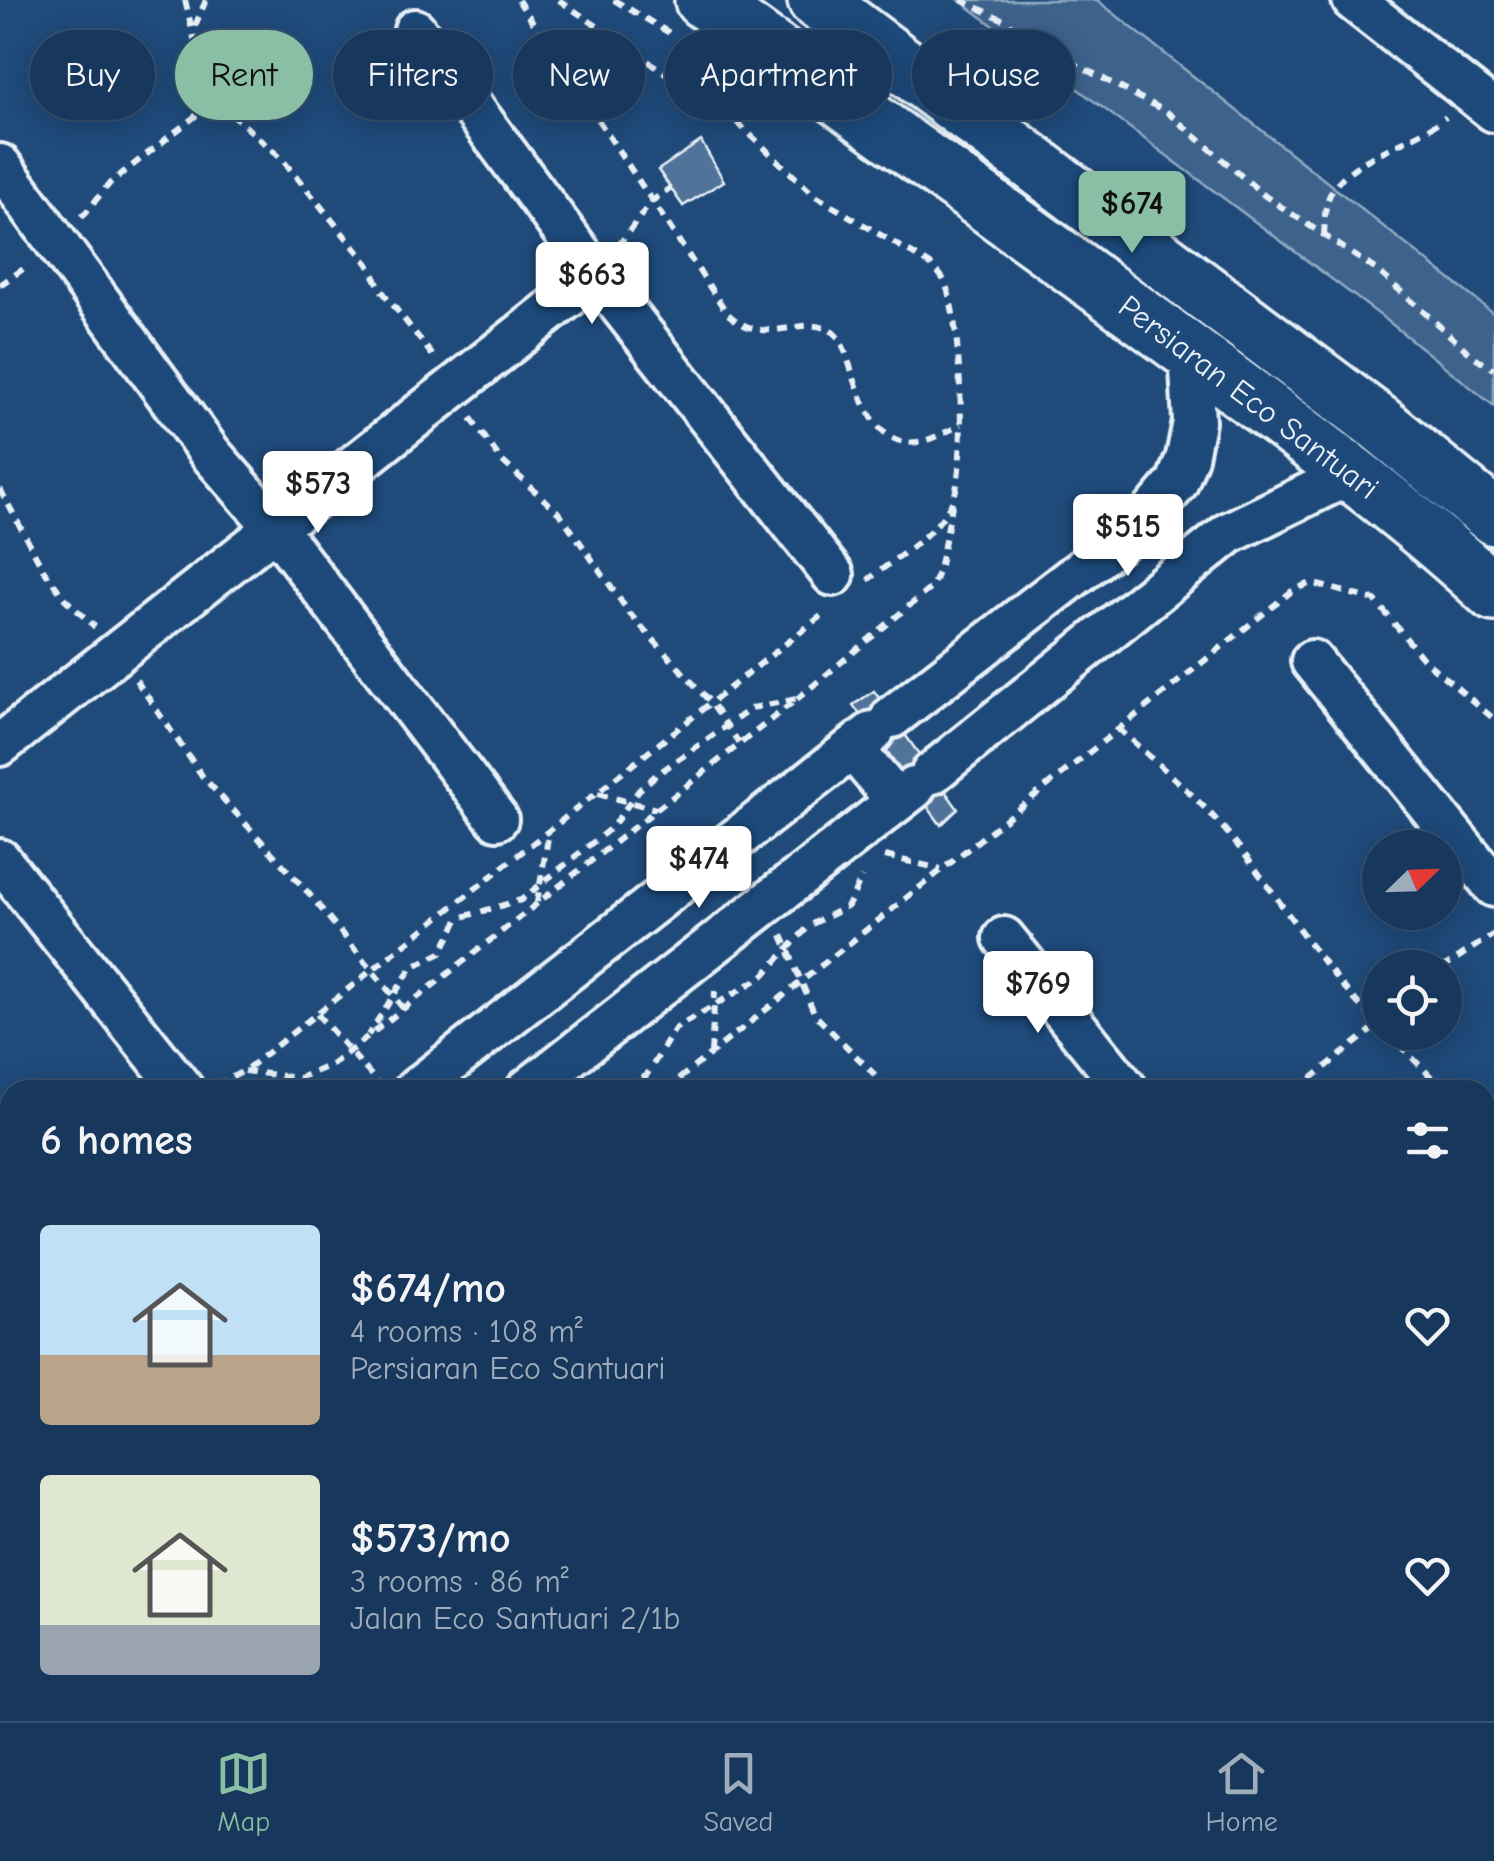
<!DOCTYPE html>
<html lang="en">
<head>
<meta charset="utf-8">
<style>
	:root { --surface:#17385c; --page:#203f62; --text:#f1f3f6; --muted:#9eacbb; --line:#365272; --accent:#8abfa5 }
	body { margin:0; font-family:"Comic Neue",sans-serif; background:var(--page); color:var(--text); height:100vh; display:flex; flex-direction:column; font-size:38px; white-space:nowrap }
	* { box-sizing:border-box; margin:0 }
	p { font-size:32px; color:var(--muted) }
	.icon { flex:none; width:55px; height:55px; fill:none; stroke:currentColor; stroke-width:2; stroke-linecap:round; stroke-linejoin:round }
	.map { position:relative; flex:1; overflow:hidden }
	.panel { position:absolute; left:0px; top:1080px; width:1495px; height:642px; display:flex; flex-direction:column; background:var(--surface); border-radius:30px 30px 0 0; box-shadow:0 5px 25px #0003,0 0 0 2px var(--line) }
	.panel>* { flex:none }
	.hud { position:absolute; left:30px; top:30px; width:1435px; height:90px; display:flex; gap:20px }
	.needle { width:65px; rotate:67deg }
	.fabs { position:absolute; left:1362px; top:830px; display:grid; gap:20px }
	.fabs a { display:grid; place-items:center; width:100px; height:100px; border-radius:50%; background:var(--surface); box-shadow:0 5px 25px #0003,0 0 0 2px var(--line); font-size:50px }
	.price { position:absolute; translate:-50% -85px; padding:0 22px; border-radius:10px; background:#fff; color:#222; font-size:32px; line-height:65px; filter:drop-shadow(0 2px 5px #0008) }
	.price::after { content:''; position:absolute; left:50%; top:60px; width:30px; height:22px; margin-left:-15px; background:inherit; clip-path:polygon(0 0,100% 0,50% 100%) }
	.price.selected { background:var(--accent); color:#111 }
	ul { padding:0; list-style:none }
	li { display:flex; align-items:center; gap:30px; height:250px; padding:0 40px }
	li span { display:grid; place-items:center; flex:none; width:280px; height:200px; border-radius:10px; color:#555 }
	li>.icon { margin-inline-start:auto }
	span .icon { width:120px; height:120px; fill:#fffc; stroke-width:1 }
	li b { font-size:42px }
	h2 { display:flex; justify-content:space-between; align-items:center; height:120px; padding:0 40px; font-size:42px }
	.tag { padding:0 35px; border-radius:45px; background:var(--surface); box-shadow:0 5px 25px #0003,0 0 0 2px var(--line); font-size:35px; line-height:90px }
	.tag.selected { background:var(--accent); color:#111 }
	.dock { display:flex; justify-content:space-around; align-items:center; height:140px; border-top:2px solid var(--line); background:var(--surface); font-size:28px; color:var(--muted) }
	.dock a { display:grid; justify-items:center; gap:5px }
	.dock .selected { color:var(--accent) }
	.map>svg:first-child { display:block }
</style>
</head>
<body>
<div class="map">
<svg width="1494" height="1721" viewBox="0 0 1494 1721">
	<rect width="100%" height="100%" fill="#1f4a7a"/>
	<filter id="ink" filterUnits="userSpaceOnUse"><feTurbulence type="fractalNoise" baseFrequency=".01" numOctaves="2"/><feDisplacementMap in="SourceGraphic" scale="20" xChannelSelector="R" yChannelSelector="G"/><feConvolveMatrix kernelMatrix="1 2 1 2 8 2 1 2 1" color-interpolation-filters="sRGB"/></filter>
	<g filter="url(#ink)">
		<path fill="#3c628c" stroke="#92aac2" stroke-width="2.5" d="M959 0H1097L1494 314V406L1389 322Z"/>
		<path fill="#517399" stroke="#e8f1f8" stroke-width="2.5" d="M701 141 724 181 683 206 658 170Z
			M874 691 958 809 941 825 853 705Z
			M10 1409V1588L0 1596V1417Z"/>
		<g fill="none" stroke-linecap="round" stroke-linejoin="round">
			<defs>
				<path id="street" d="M1353 0 1494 111
					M415 30 596 275 833 575
					M0 165 210 453 274 526 497 819
					M1312 661 1494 886
					M892 717 1144 522 1177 483 1187 457 1194 422 1190 352
					M0 745 596 275
					M852 748 897 801
					M932 773 1229 533 1352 473
					M0 860 183 1090
					M1004 938 1127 1090
					M415 1090 873 732
					M527 1090 914 788
					M0 1329 10 1322
					M1485 1526 1494 1519
					M1485 1558 1494 1569
					M553 1712 559 1721
					M1083 1712 1090 1721
					M30 1713 37 1721
					M1234 1721 1245 1712"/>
				<path id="secondary" d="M703 0C870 120 1037 239 1202 361 1302 436 1403 508 1494 593
					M816 0 1380 424 1494 517"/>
			</defs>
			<use href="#street" stroke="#e8f1f8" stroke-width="48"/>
			<use href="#secondary" stroke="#e8f1f8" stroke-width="62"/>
			<path stroke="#e8f1f8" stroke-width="6" stroke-dasharray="10 8" stroke-linecap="butt" d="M185 0 204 81 216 100 281 158 368 264 382 291 433 356
				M518 0 727 313C768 352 805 309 835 334 844 343 847 358 851 369 861 399 877 448 918 442 932 440 947 431 961 425
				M559 0 738 123 814 195 931 265C936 271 943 276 945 283 961 318 967 466 953 500 938 534 895 558 868 580
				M614 0 673 35
				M961 0 1004 20 1037 44 1167 112 1265 196 1378 271 1473 356 1494 369
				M195 26 206 0
				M82 217 110 183 216 100
				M1324 235C1325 225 1324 213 1327 203 1337 160 1413 144 1446 117
				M618 246 652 201 670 188
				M0 285 29 265
				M471 418 501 460 561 515 630 614 711 703 739 743
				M0 489 43 569 65 599 95 627
				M136 680 203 777 305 889 403 1008
				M797 699 932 587 939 570 953 501
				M1118 728C1159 766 1204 801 1238 846 1285 906 1325 973 1380 1026
				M598 794 656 809
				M885 856 941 869
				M537 902 549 832
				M782 935 815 1015 890 1090
				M1442 968 1494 934
				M317 1014 379 1084
				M1387 1032 1444 1090
				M711 1053 715 991
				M244 1071 299 1078 333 1064 797 699 752 708 656 775 639 790 612 827 521 900 459 918 441 953 412 967 368 1035
				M216 1085 244 1071 826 612
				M608 1090 646 1076 675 1029 763 976 810 925 848 906 862 877
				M665 1090 1292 591 1311 583 1375 600 1424 660 1494 719
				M1297 1090 1379 1024
				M1485 1136 1494 1150
				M0 1176 10 1189
				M0 1206 10 1198
				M0 1633 10 1626
				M300 1712 308 1721
				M843 1712 847 1721
				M1399 1712 1405 1721"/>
			<use href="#street" stroke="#1f4a7a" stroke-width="40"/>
			<use href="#secondary" stroke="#1f4a7a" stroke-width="55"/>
		</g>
	</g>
	<g text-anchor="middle" stroke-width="8" stroke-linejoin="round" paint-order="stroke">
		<g font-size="32" fill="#e8f1f8" stroke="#1f4a7a">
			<text transform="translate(1249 397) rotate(37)" y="11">Persiaran Eco Santuari</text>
		</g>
	</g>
</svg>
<div class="fabs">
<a><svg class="needle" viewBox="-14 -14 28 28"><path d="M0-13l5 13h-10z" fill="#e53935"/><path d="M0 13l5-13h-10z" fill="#9eacbb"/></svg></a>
<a><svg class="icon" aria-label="locate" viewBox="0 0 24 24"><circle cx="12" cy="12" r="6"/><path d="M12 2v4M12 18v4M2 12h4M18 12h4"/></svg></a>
</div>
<b class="price selected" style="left:1132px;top:256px">$674</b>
<b class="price" style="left:592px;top:327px">$663</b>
<b class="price" style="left:318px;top:536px">$573</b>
<b class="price" style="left:1128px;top:579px">$515</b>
<b class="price" style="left:699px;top:911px">$474</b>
<b class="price" style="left:1038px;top:1036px">$769</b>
<div class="hud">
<a class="tag">Buy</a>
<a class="tag selected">Rent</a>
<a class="tag">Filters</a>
<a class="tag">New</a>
<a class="tag">Apartment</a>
<a class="tag">House</a>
</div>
<section class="panel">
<h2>6 homes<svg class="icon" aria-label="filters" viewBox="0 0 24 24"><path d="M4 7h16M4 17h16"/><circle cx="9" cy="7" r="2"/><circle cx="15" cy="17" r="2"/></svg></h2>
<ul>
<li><span style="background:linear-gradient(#bfe0f5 65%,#b9a48a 0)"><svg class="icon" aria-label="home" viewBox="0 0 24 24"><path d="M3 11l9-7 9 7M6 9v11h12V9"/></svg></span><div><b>$674/mo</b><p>4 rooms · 108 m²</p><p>Persiaran Eco Santuari</p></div><svg class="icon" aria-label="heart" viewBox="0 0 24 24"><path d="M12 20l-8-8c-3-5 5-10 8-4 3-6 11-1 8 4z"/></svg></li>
<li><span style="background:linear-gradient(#dfe7d0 75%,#9aa5b1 0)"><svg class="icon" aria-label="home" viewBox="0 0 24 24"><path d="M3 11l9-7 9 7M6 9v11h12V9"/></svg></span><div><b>$573/mo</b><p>3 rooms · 86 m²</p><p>Jalan Eco Santuari 2/1b</p></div><svg class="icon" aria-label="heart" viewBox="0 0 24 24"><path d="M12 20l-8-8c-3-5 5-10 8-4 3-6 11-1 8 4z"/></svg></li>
</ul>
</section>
</div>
<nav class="dock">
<a class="selected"><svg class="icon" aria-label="map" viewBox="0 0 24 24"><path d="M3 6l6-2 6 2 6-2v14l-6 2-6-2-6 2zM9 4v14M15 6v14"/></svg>Map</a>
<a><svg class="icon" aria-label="saved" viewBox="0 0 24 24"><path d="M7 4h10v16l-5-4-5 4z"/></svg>Saved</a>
<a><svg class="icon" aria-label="home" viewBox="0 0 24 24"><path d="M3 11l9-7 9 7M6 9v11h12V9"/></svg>Home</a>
</nav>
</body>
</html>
